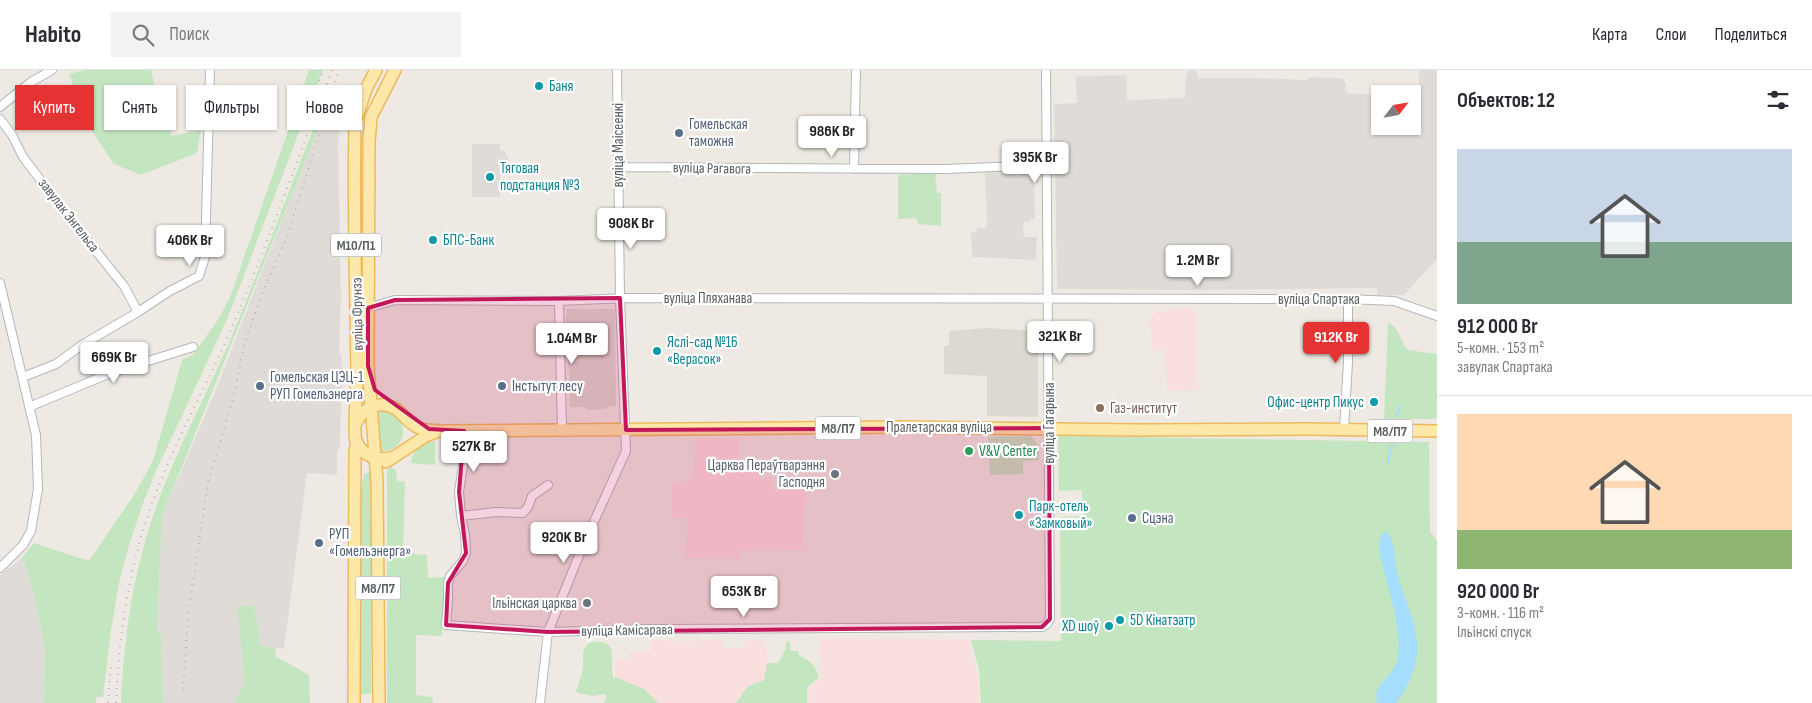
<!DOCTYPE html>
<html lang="ru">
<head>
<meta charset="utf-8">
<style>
	:root { --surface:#fff; --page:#f2f2f3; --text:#2b2b33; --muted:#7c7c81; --line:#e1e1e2; --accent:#e53233 }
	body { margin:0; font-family:"Sofia Sans Condensed",sans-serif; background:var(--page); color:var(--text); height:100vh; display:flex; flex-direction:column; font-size:19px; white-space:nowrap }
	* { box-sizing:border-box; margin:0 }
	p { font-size:16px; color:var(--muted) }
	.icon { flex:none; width:28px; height:28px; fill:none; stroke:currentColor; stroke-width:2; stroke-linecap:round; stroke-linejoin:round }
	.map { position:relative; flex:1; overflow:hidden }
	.details { display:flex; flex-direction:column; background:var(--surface); width:375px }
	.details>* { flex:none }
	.hud { position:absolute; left:15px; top:15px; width:475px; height:45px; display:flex; gap:10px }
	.needle { width:32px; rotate:59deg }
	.buttons { position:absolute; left:1371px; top:15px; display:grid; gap:10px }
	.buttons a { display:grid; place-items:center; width:50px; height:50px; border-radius:0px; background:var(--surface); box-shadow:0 1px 4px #0004; font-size:25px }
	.price { position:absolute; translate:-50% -42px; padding:0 11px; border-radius:5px; background:#fff; color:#222; font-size:16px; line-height:32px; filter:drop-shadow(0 1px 2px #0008) }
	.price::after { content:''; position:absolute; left:50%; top:30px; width:15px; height:11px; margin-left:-8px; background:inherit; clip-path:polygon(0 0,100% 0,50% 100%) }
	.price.selected { background:var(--accent); color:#fff }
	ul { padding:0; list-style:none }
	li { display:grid; align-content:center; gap:10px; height:265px; padding:0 20px }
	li+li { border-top:1px solid var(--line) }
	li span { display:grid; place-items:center; height:155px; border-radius:0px; color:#555 }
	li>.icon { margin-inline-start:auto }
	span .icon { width:90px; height:90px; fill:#fffc; stroke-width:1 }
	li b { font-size:21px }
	h2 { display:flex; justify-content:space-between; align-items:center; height:60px; padding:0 20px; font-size:21px }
	.tag { padding:0 18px; border-radius:0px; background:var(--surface); box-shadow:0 1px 4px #0004; font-size:18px; line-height:45px }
	.tag.selected { background:var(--accent); color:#fff }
	header { display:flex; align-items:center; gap:30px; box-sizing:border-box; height:70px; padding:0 25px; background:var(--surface); border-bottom:1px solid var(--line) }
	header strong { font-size:24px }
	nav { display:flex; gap:28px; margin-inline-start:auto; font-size:18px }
	.search { width:350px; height:45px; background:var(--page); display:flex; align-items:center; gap:12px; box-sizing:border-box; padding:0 18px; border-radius:0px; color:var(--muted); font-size:19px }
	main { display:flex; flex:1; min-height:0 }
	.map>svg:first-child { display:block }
</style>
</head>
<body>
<header>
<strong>Habito</strong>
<div class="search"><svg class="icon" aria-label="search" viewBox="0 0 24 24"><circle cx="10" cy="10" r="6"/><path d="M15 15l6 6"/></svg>Поиск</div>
<nav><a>Карта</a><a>Слои</a><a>Поделиться</a></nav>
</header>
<main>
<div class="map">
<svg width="1437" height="633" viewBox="0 0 1437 633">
	<rect width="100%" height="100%" fill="#eeeae3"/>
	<path fill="#dfdcd7" d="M1419 0H1437V189L1404 225H1377V218L1201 220 1057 219 1054 34 1077 33 1076 6 1127 5V30L1185 28 1186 6 1189 1H1196L1199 8H1254L1306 10 1310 7 1342 8 1346 14 1345 21 1347 23 1380 25V56H1412L1413 35H1418Z
		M320 52 340 61 338 70 341 227 339 280 342 289 340 376 337 383V405L307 403 284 579 259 575 255 536 238 535 245 613 234 633H163L161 563 157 562 162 446 217 317Z
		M472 74H500V81H506V86H508V98L500 99V127H472Z
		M985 102 1014 103 1016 106H1021V102H1029V106H1034L1035 149H1030V152H1024L1023 161 1024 167H1037L1036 190 972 187 971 162H977V158L985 159 987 156Z
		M21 489 24 491 35 528 45 579 44 633H0V505Z"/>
	<path fill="#ddd9d1" d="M567 239H615L616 336 606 337V339L590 340H586V337H570L569 301 566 279V246L567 245Z
		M987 258 1038 261V347L987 346V306L944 304V276H949V261Z"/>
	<path fill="#fadfdf" d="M1173 237 1195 240 1198 320 1167 321 1165 281H1153L1149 250 1155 242 1167 241Z
		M695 368H738V400L760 402V409L772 407 775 421 804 420 806 427 802 480 740 481 739 489 685 488 687 449 672 448V413L693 408Z
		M820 568 968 569 977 601 979 633H809V618L821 609Z
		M651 569 672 571 722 570 724 578H744L747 570H766L767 593 764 610 747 617 736 633H658L644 619 615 607 616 589H629V582L631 581H650Z"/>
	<path fill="#c3e5c0" d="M85 0H151L161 45 172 66 201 60 197 83 141 105 114 94 87 54 69 4Z
		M309 0H323L226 252 155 403 142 436 127 482 119 513 111 560 103 627H96V633H44L45 579 35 528 24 491 21 489 34 473 89 491 134 425 153 391 182 290 193 285 202 272 218 250 231 225Z
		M326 32 321 52 162 446 157 562 161 563 163 633H121C124 558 136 485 164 416 183 368 207 322 228 275 261 196 291 116 322 36Z
		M363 60V318L366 336 360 341 361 65Z
		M935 103 937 123H941V156L918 154 917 148 898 149V105Z
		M1388 252C1401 260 1399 270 1408 280L1437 284V347L1433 349H1384Z
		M379 341C411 340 411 383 379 381L374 343Z
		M1031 366 1039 376V390L1023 391V404L990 405 988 367Z
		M1058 366 1429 372 1430 462 1437 471V633H981L979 600 971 570 1061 571 1060 447 1083 446 1082 420 1059 421Z
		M435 371V395L411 393C412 380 422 372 435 371Z
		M390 397 396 400 397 411 405 412 403 483 427 485 428 508 444 507 442 566 416 565V625L432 627 433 633H387V401Z
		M369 402 372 408 371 624H361V418L364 404Z
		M237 535 255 536 260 575 276 578 275 586 309 605 310 633H234L245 613Z
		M592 572C623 570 607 591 614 610L615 607 644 619 658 633H604L607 626 604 624 592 626 576 622C578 614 582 605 583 597 584 586 580 577 592 572Z
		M786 572H790L791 581H798L799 586C810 589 816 597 819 608L807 617V633H736L747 617 764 610 767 593H778L786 578Z"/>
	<path fill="#a4ddfd" d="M1386 462C1394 466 1395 492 1397 501 1403 530 1419 553 1417 583 1415 602 1407 619 1396 633H1377L1376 625 1378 618 1391 603 1397 592 1399 573 1395 543 1380 485 1379 473 1381 465Z"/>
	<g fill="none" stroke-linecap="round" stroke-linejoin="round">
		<path stroke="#a4ddfd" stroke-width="2" d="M1397 345 1400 336
			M1388 393 1392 375"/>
		<defs>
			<path id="street" d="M0 37 31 12 52 0
				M0 49 12 65 23 87 66 144 124 216 138 242
				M618 97 946 99 1046 95
				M854 99 856 0
				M0 213 36 365 38 419 31 461 23 475 0 498
				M559 231 562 360
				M368 238 395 230 559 231 626 228 1348 229 1394 231 1437 246
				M23 307 56 294 82 275 138 242 170 221 199 206 205 187 210 0
				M29 337 113 302 193 277
				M1344 359 1348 292V229
				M548 415 532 426 528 437 523 443 496 442 461 446 465 464 466 483 463 491 450 506 448 513V530L446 555 548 562 657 559 1042 557 1047 554 1050 549 1046 0
				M461 446 459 422 464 389V361
				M540 633 548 562 582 478 626 381 620 228 617 0"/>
			<path id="primary" d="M376 0 366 19 355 52C353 136 356 222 357 306 357 320 353 361 356 371 362 385 376 391 390 388
				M356 353C363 338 380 329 396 339 403 344 409 353 417 357 424 361 433 360 441 361L901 357 1141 360 1308 359 1437 361
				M386 392 426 366 436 362
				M354 633 355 381 357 372
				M379 633 377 411 368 296 369 72 371 47 395 0"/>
		</defs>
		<use href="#street" stroke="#b4b6ba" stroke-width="10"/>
		<use href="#primary" stroke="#eeb95c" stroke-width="14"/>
		<use href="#street" stroke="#fff" stroke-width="8"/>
		<use href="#primary" stroke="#fde8a9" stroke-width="11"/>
		<path stroke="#b2b3b3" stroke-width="2" stroke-dasharray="1 6" stroke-linecap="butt" d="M307 44 323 0
			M183 620 188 545 208 413 234 326 244 276 261 226 287 167 339 0
			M108 633 111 595
			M116 633C119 556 132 480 162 408 181 359 208 313 229 264 266 178 298 88 332 0"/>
	</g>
	<path fill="#c2185b" fill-opacity="0.2" stroke="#c2185b" stroke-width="4" stroke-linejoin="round" d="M620 228 626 360 1049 358 1050 549 1042 557 548 562 446 555 448 513 466 483 459 422 464 361 429 359 375 320 368 296V238L395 230Z"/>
	<g fill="#0f9aa8" stroke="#fff" stroke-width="2">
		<circle cx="539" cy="16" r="5"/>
		<circle cx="490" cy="107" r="5"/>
		<circle cx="433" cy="170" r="5"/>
		<circle cx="657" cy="281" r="5"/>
		<circle cx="1374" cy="332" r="5"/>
		<circle cx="1019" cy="445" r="5"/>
		<circle cx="1120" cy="550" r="5"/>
		<circle cx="1109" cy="556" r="5"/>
	</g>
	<g fill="#5c6f8a" stroke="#fff" stroke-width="2">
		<circle cx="679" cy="63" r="5"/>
		<circle cx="260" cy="316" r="5"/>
		<circle cx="502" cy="316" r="5"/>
		<circle cx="1132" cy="448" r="5"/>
		<circle cx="319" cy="473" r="5"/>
	</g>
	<circle fill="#8d6e63" stroke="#fff" stroke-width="2" cx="1100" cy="338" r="5"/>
	<circle fill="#2e9e5b" stroke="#fff" stroke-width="2" cx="969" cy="381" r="5"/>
	<g fill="#6b7280" stroke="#fff" stroke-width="2">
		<circle cx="835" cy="404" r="5"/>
		<circle cx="587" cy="533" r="5"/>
	</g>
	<g text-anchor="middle" stroke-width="4.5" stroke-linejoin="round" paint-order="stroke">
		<g fill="#fff" stroke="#8c9092" stroke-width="1">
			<rect x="331" y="163.5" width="50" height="23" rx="4"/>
			<rect x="815.5" y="346.5" width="45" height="23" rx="4"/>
			<rect x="1367.5" y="349.5" width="45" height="23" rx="4"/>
			<rect x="355.5" y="506.5" width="45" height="23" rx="4"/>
		</g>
		<g font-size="14" font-weight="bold" fill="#5b6063">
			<text x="356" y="180">М10/П1</text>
			<text x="838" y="363">М8/П7</text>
			<text x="1390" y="366">М8/П7</text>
			<text x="378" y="523">М8/П7</text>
		</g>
		<g font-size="15" fill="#0d838f" stroke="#fff" text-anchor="start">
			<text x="549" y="21">Баня</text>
			<text x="500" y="103">Тяговая<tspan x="500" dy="17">подстанция №3</tspan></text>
			<text x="443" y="175">БПС-Банк</text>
			<text x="667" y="277">Яслі-сад №16<tspan x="667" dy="17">«Верасок»</tspan></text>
			<text x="1364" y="337" text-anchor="end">Офис-центр Пикус</text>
			<text x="1029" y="441">Парк-отель<tspan x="1029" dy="17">«Замковый»</tspan></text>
			<text x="1130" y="555">5D Кінатэатр</text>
			<text x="1099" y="561" text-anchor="end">XD шоў</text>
		</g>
		<g font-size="15" fill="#4e5e75" stroke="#fff" text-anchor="start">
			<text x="689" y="59">Гомельская<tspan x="689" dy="17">таможня</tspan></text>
			<text x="270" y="312">Гомельская ЦЭЦ-1<tspan x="270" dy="17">РУП Гомельэнерга</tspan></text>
			<text x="512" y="321">Інстытут лесу</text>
			<text x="1142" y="453">Сцэна</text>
			<text x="329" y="469">РУП<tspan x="329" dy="17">«Гомельэнерга»</tspan></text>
		</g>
		<g font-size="15" fill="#5b6063" stroke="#fff">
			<text transform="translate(618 75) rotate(-90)" y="5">вуліца Маісеенкі</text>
			<text transform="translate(712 98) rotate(1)" y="5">вуліца Рагавога</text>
			<text transform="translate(69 145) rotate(52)" y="5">завулак Энгельса</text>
			<text x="708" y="233">вуліца Пляханава</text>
			<text x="1319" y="234">вуліца Спартака</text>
			<text transform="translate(357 244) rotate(-91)" y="5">вуліца Фрунзэ</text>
			<text transform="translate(1049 353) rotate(-90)" y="5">вуліца Гагарына</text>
			<text x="939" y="362">Пралетарская вуліца</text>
			<text transform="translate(627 560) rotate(-1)" y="5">вуліца Камісарава</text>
		</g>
		<g font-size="15" fill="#785e54" stroke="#fff" text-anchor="start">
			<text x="1110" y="343">Газ-институт</text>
		</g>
		<g font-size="15" fill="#27864d" stroke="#fff" text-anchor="start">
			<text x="979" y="386">V&amp;V Center</text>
		</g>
		<g font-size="15" fill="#5b616d" stroke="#fff" text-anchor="end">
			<text x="825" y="400">Царква Пераўтварэння<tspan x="825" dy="17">Гасподня</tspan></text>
			<text x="577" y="538">Ільінская царква</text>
		</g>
	</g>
</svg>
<div class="buttons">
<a><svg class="needle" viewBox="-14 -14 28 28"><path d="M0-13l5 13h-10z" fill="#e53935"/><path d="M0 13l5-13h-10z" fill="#7c7c81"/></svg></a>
</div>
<b class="price" style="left:832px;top:88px">986K Br</b>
<b class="price" style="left:1035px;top:114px">395K Br</b>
<b class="price" style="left:631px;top:180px">908K Br</b>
<b class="price" style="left:190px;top:197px">406K Br</b>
<b class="price" style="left:1198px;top:217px">1.2M Br</b>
<b class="price" style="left:1060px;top:293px">321K Br</b>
<b class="price selected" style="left:1336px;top:294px">912K Br</b>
<b class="price" style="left:572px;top:295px">1.04M Br</b>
<b class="price" style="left:114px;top:314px">669K Br</b>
<b class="price" style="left:474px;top:403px">527K Br</b>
<b class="price" style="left:564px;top:494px">920K Br</b>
<b class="price" style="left:744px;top:548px">653K Br</b>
<div class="hud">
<a class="tag selected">Купить</a>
<a class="tag">Снять</a>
<a class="tag">Фильтры</a>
<a class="tag">Новое</a>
</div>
</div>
<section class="details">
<h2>Объектов: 12<svg class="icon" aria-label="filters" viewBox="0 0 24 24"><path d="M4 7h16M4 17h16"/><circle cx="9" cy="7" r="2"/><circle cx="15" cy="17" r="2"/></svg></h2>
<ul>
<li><span style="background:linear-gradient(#c9d6e8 60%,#7fa58c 0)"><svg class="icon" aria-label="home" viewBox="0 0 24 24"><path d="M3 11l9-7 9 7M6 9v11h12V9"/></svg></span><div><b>912 000 Br</b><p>5-комн. · 153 m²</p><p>завулак Спартака</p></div></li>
<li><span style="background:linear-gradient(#ffd9b3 75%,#8fb573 0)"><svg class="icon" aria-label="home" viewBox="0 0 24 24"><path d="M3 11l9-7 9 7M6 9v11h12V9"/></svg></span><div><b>920 000 Br</b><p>3-комн. · 116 m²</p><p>Ільінскі спуск</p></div></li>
</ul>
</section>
</main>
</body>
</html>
